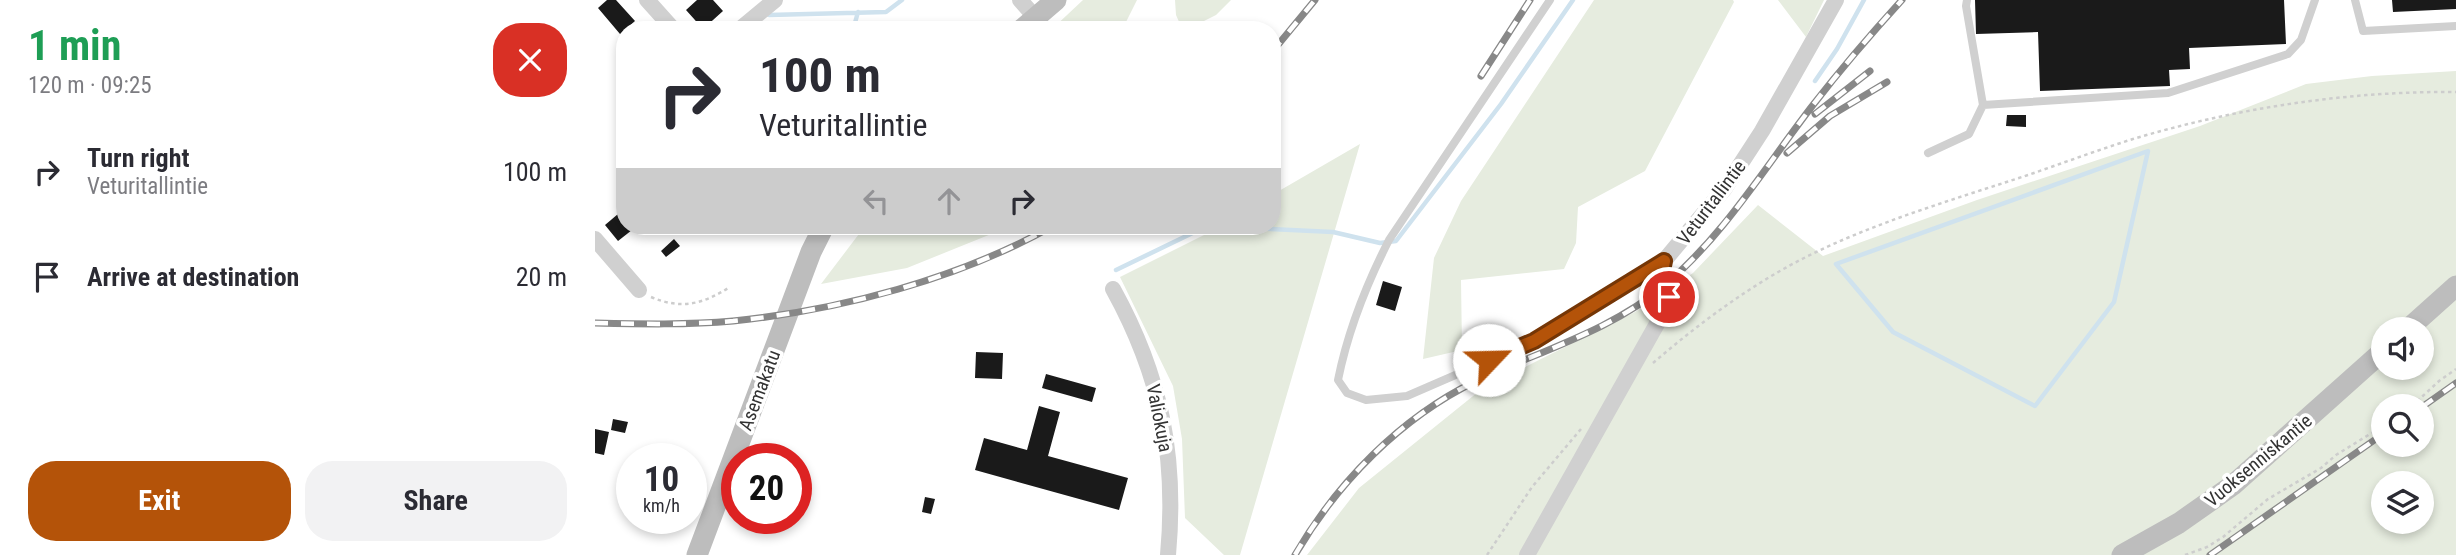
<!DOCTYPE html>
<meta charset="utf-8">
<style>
body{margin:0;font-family:"Roboto Condensed",sans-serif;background:#f2f2f3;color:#2b2b33;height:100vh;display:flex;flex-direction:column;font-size:26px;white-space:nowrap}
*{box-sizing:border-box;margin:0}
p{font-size:23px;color:#7c7c81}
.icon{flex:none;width:38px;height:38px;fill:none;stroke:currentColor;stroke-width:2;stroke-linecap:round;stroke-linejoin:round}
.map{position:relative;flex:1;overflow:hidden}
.details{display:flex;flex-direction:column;background:#fff;width:595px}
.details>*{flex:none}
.top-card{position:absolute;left:21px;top:21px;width:665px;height:214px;border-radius:28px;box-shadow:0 4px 10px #0003;background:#fff;color:#2b2b33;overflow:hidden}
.fabs{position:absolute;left:1776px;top:317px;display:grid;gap:14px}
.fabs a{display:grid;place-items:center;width:63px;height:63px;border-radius:50%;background:#fff;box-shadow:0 4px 10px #0003;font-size:35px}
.speed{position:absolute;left:21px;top:443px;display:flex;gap:14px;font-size:35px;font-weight:700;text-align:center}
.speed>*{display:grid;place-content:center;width:91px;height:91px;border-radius:50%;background:#fff;box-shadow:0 4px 10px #0003;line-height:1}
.speed small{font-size:18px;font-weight:400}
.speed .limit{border:10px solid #d22;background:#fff;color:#111}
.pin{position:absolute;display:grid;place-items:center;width:60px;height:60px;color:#fff;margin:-30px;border:4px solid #fff;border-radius:50%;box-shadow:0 2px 7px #0007}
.me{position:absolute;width:77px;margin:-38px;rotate:66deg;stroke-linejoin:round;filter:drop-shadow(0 0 5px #0008)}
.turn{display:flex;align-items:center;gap:24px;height:147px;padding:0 28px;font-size:32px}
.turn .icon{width:91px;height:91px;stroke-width:2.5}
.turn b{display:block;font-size:49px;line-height:60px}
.lanes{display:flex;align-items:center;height:66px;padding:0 28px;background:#0003;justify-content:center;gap:35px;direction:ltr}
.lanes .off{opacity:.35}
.round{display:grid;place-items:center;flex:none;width:74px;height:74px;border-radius:28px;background:#f2f2f3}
.overview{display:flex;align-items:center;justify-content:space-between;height:119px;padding:0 28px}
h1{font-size:42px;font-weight:700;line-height:52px;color:#1e9e55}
.button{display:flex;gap:14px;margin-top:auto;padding:14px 28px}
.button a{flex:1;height:80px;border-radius:28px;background:#b45309;color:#fff;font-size:28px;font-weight:700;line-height:80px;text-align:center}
.button a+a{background:#f2f2f3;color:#2b2b33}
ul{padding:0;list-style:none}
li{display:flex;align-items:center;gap:21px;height:105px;padding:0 28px}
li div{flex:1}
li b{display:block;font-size:26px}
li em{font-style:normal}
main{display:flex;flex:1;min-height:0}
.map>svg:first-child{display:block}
.green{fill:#e6ecdf;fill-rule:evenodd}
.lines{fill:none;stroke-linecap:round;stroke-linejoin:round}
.stream{stroke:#cfe2ee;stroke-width:4.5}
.building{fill:#1a1a1a}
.path{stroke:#cdcdcd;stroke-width:2.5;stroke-dasharray:3.5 3.5;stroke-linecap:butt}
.lane{stroke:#d0d0d0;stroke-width:8}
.street{stroke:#d0d0d0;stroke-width:16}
.secondary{stroke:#bdbdbd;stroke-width:21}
.rail-casing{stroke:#888;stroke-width:7}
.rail{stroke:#fff;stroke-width:4.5;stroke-dasharray:13;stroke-linecap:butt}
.route-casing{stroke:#753606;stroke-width:18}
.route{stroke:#b45309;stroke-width:12}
.labels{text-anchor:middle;stroke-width:7;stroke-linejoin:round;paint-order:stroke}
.street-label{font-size:19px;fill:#333;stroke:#fff}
</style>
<main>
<section class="details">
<div class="overview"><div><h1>1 min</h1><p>120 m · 09:25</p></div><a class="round" style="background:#d93025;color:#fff"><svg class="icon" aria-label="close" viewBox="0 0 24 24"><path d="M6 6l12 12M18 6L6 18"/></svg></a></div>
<ul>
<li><svg class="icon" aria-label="right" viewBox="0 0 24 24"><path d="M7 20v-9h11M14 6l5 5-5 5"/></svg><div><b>Turn right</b><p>Veturitallintie</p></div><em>100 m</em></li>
<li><svg class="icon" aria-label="arrive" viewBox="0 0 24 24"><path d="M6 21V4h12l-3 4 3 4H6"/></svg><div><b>Arrive at destination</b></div><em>20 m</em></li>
</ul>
<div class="button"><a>Exit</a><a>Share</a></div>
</section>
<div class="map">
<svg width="1861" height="555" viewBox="0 0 1861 555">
<rect width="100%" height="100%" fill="#fff"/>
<path class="green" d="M488,0H542L527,30H456Z
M580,0H636L621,15L597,27L585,24L581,15Z
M999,0H1138L1139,2L1050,171L983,207L981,243L969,269L866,280L867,350L828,359L839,258L866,201Z
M1183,0H1229L1211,37Z
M1861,71V555H712L764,488L888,388L1040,312L1098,273L1163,205L1228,256L1382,200L1605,126L1711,84L1777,76ZM1788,329H1827V368H1788ZM1788,406H1827V444H1788ZM1788,483H1827V522H1788Z
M765,144L645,555H629L590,518L587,439L578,386L525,277L627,226H677V195Z
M270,226H416L312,268L226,284Z"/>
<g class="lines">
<path class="stream" d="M174,15L291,12L307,0
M258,30L263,12
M1220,81L1242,49L1269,0
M1553,151L1519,302L1440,406L1298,332L1241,264Z
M521,270L612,226L738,232L785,243L801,241L906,104L978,0"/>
</g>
<path class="building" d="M12,0H21L40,21L25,34L3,8Z
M102,0H118L128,11L108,29L91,10Z
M1380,0H1689L1691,44L1594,48L1595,69L1574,70L1575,86L1445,91L1443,32L1381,34Z
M1797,0H1861V9L1798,12Z
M1412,115H1431V127L1411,126Z
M23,214L30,222V226L37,230L23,241L10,225Z
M79,239L85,246L71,257L66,251Z
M788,281L807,287L800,311L781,305Z
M381,352L408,353L407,379L380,378Z
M451,374L501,388L497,402L447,388Z
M444,406L465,412L453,456L533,478L524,510L380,470L389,438L432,450Z
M18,419L33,422L30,433L16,430Z
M0,429L14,432L9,455L0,453Z
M330,497L340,499L336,514L327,512Z"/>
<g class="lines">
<path class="path" d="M56,297C87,310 108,304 135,287
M1058,363C1094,332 1132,303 1173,278C1252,230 1345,204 1433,175C1468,163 1503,150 1538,139C1642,108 1752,91 1861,92
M1817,406L1844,381L1861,369
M892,555L937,487L986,429
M1590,555L1612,547L1628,537L1673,499L1726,468L1741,455L1788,426"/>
<path class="lane" d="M955,0L794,240C771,285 753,330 743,380L752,393L771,400L812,396L939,341L1067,262
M1372,0L1371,6L1388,105L1573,93L1693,54L1706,40L1720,0
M1760,0L1768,31L1861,26
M1333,153L1374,134L1388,105"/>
<path class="street" d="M52,0L79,30
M425,0L440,17
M144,30L180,0
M0,239L44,290
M518,289C566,376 582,456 573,555
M932,555L1072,306C1075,290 1066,277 1069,261L1130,188L1167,131L1241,0"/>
<path class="secondary" d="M426,30L461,0
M1813,329L1861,286
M102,555L216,252L229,226
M1527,555L1584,523L1638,485L1788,351"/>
<defs>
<path id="rail" d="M677,52L720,0
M886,76L935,0
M1220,114L1275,71
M1192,153L1235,116L1292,82
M0,323C46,324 92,325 138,321C246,310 363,279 458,226
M1827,407L1861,383
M700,555C742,483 805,418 881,381C942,352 1018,330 1070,285C1130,234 1170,167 1218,105C1246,69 1276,34 1307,0
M1615,555L1788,434"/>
</defs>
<use href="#rail" class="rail-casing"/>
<use href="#rail" class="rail"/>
</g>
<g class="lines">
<defs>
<path id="route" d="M894,360L939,341L1069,261L1067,271L1074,297"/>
</defs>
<use href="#route" class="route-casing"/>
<use href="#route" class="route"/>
</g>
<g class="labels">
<g class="street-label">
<text transform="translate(1116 202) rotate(-53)" y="7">Veturitallintie</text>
<text transform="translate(164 390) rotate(-69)" y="7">Asemakatu</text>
<text transform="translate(565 418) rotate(79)" y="7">Valiokuja</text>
<text transform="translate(1663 460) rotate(-40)" y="7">Vuoksenniskantie</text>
</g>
</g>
</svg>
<div class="fabs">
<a><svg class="icon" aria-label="sound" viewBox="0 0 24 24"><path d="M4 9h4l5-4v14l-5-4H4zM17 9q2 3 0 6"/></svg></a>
<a><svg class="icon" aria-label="search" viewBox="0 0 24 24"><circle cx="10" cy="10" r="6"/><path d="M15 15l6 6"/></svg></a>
<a><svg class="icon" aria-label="layers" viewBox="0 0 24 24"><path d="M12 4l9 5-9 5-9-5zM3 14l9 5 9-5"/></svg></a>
</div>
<div class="speed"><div>10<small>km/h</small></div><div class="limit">20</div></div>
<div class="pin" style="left:1074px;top:297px;background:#d93025"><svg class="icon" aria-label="arrive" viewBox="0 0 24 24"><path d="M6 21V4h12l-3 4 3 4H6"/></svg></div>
<svg class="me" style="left:894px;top:360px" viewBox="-20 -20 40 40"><circle r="19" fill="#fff"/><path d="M0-13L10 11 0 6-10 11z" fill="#b45309"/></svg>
<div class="top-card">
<div class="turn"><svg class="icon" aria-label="right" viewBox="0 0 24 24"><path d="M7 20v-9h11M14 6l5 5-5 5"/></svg><div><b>100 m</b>Veturitallintie</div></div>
<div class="lanes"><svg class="icon off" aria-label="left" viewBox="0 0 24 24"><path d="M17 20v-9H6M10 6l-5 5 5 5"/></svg><svg class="icon off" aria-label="ahead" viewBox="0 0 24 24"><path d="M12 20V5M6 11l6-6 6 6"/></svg><svg class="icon" aria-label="right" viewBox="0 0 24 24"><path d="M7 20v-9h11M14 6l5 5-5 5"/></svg></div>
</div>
</div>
</main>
